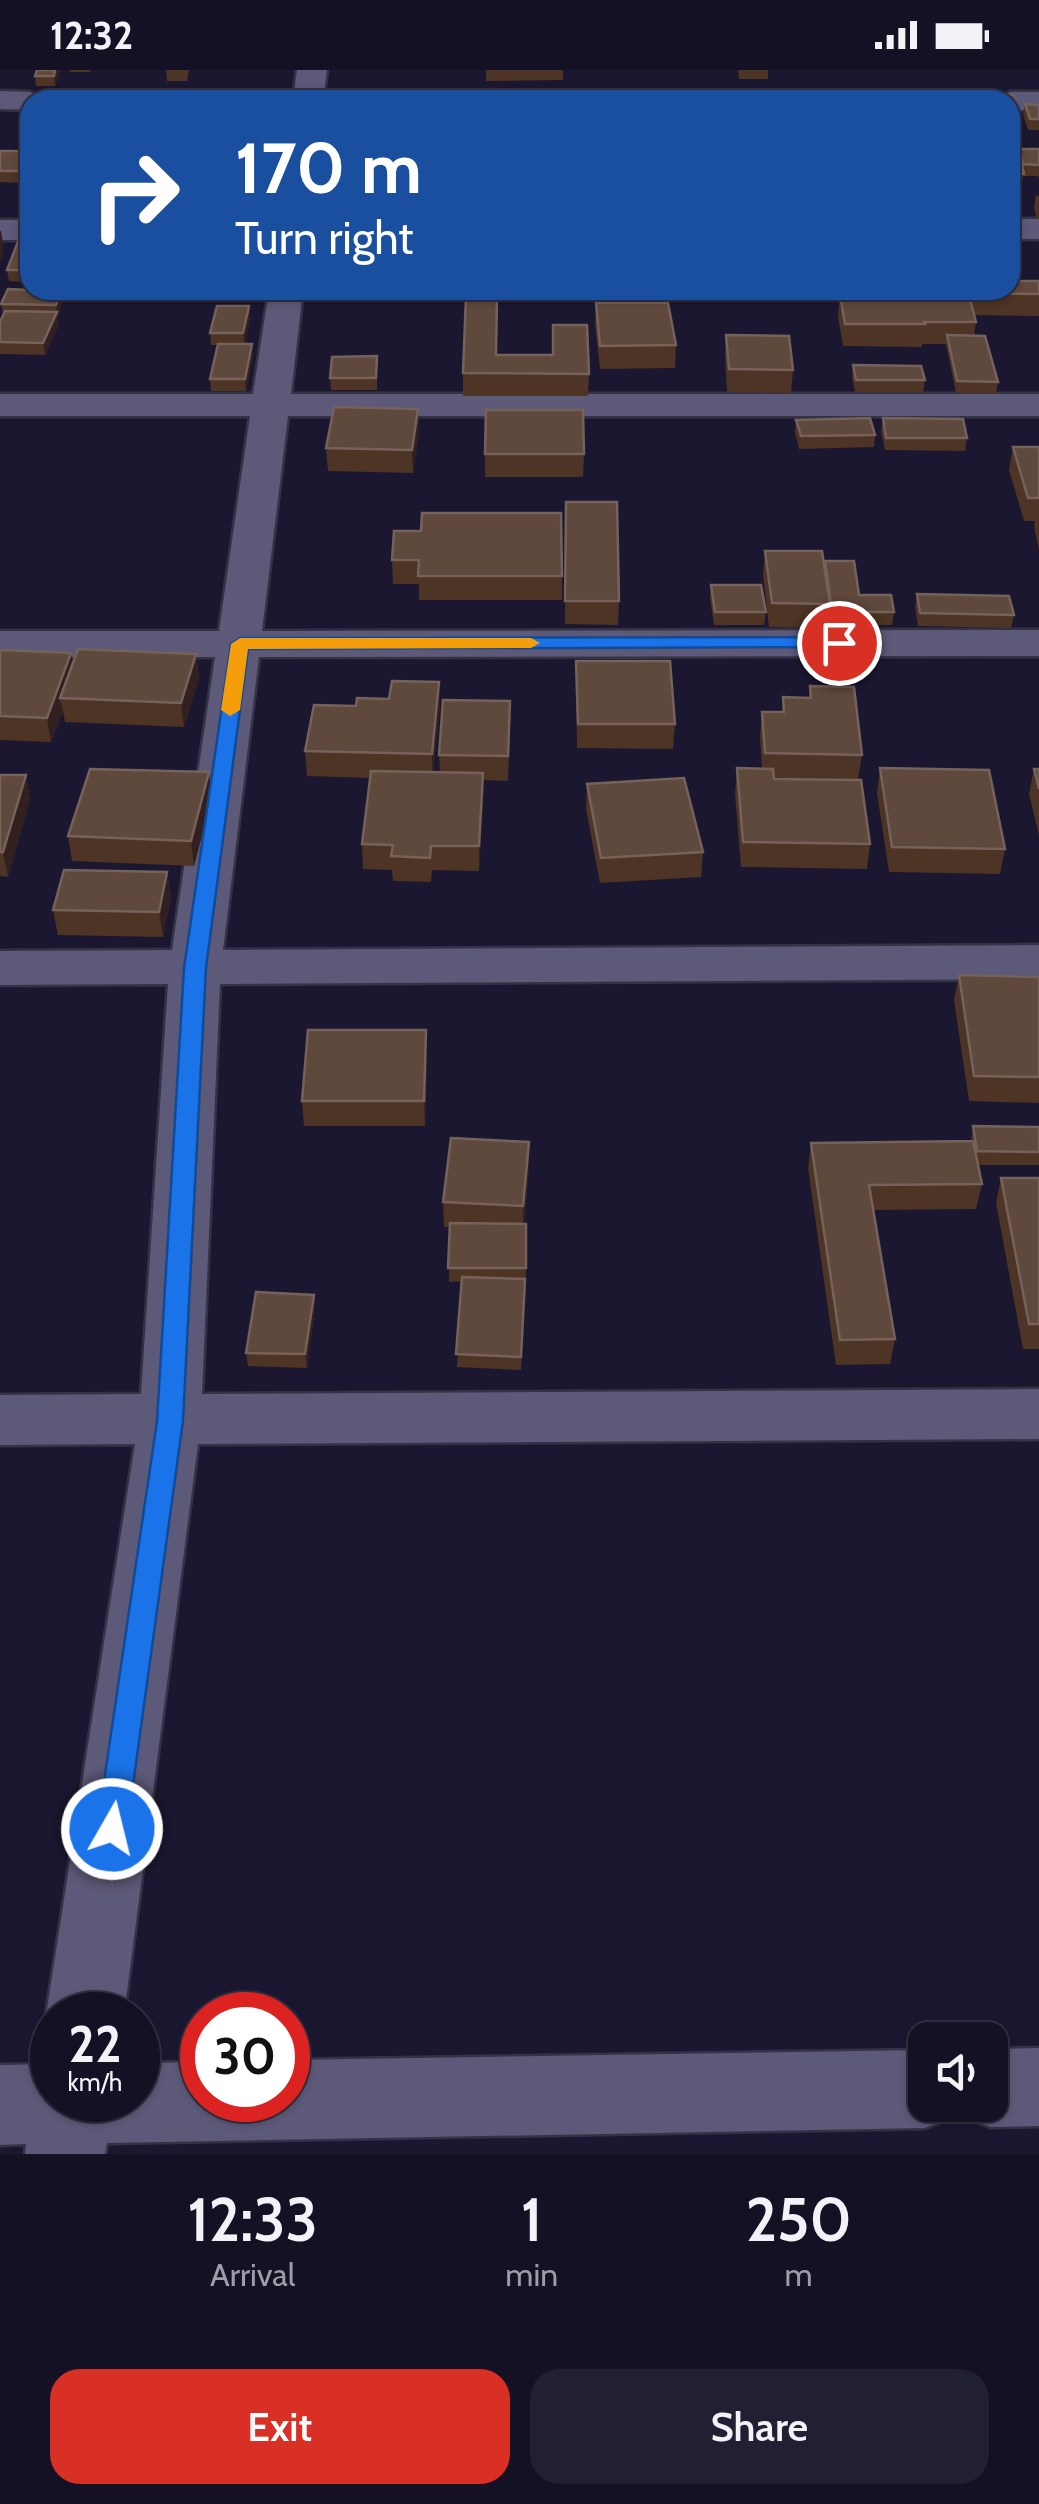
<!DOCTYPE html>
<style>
body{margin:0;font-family:Cabin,sans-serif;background:#211f32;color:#f1f3f6;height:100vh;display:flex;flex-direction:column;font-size:38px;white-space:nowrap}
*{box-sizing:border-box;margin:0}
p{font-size:32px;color:#9d9da7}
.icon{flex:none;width:55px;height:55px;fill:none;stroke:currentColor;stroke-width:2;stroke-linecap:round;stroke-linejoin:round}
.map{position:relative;height:2084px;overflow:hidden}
.details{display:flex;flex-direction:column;background:#141125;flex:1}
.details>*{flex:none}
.hud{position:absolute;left:20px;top:20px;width:1000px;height:210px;border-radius:30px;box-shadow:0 2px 8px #0004,0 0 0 2px #333142;background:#1a4fa0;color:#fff;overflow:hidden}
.tools{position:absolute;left:908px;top:1952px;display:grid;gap:20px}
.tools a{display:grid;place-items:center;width:100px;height:100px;border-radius:20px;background:#141125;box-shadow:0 2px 8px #0004,0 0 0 2px #333142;font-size:50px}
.speed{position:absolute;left:30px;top:1922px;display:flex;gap:20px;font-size:50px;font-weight:700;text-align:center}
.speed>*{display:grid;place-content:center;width:130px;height:130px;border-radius:50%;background:#141125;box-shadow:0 2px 8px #0004,0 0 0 2px #333142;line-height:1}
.speed small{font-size:25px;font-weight:400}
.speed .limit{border:15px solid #d22;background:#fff;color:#111}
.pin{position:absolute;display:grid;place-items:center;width:85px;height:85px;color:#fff;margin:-42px;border:5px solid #fff;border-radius:50%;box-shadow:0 2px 10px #0007}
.me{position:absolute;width:110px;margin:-55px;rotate:8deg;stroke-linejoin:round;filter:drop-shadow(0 0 8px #0008)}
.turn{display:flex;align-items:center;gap:35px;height:210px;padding:0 50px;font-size:45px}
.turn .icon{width:130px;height:130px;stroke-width:2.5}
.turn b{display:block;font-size:70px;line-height:85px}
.eta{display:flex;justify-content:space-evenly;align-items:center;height:170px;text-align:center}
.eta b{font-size:60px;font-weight:600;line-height:70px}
.cta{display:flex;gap:20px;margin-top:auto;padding:20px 50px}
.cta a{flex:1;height:115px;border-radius:30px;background:#d93025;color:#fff;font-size:40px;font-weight:600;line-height:115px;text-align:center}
.cta a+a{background:#211f32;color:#f1f3f6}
.status{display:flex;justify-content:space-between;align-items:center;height:70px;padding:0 50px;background:#141125;direction:ltr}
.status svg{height:28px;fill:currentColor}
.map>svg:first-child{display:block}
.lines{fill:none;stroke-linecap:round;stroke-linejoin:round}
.minor-casing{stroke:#353246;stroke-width:5}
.minor{fill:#5d5978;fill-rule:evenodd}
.wall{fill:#4d3424}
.shaded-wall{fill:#322020}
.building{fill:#5f483c;stroke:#75625a;stroke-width:2.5}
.route{fill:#1a73e8;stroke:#114b97;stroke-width:2.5}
.slow{fill:#f59e0b}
</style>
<div class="status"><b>12:32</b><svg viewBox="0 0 49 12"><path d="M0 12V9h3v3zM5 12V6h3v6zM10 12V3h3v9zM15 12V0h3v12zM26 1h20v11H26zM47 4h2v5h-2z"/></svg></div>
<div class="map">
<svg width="1039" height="2084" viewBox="0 0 1039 2084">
<rect width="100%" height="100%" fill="#1b1731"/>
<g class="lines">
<defs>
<path id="minor" d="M297,0H327L323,30H293Z
M0,21L30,22L44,30H30V40L0,39Z
M1010,22H1039V40H1010V30H996Z
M1010,149H1039V169H1010Z
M0,150H30V170H0Z
M269,220H303L291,324H1039V346H288L262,561L1039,560V586L259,587L223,880L1039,875V909L220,914L202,1324L1039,1319V1369L198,1374L124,1945H52V1959L46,1945L135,1374L0,1375V1325L141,1324L168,914L0,915V881L172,880L215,587H0V561H219L250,346H0V324H253Z
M1039,1978V2056L990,2057L962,2046L958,2035L953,2047L925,2058L107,2073L105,2084H25L26,2074L0,2075V1995L52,1994V2030H138V1993L202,1992V2030H288V1990L925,1980V2035H990V1979Z"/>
</defs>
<use href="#minor" class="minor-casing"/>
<use href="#minor" class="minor"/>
</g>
<path class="wall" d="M37,0H60L55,16H36L35,6Z
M70,0H91L90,2H70Z
M166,0H189L187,11H167Z
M486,0H563V10L486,11Z
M738,0H768V9H739Z
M994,25H1014L1018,42L1017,53H1010V30H993Z
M1025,34L1039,35V60H1028L1023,45Z
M1010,71L1018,79H1039V108L1038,106H1023L1020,124H1010Z
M0,81H30V113L0,112Z
M1036,125L1039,126V149H1037L1034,137Z
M30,169V212L9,211L7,200Z
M1039,211V246L974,245L976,252L974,266L998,312L996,324L956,323L946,274H922V277L843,276L838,246L840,224L954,225V220H1010Z
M62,220L63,231L57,246L59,254L45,285L0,284V252L3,245L1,234Z
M596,233L676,275L675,298L600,299L595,255Z
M249,236L250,248L245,274L253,286L246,321H211L210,309L217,275H211L210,263Z
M726,265L793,300L791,323L727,322L725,287Z
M497,285H553L589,304L588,326H463V303Z
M377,286V320H331L330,308Z
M853,295L925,310L923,322H855L852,307Z
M418,339L419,362L413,403L328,401L326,378Z
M883,348L967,368L965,381L885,380L881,361Z
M796,350L875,365L874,377L799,379L795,362Z
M1013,377H1039V480L1034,457L1035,451H1024L1009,400Z
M485,384H584L583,407H485Z
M566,432L619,531L618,555L565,554Z
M394,461L562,506V530H419V514H393L392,490Z
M765,481L824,499L825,491L859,525L894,542L892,555H830L829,543L827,558L769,557L763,505Z
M711,515L766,542L764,555H714L710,528Z
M917,524L1014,545L1011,558L918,556L915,537Z
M0,580L73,594L196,584L199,608L184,657L65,652L63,641L51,672L0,670Z
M576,591L675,654L673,679L577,678Z
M810,616L862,685L858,709L774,708V709L870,774L867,799L741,797L735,723L737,698L762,699L760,666L762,642H782L783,627L809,628Z
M440,636L433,702H440L439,685L510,656L508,711L483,710L479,801L432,800L431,812L393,811L392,800L363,799L362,774L370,708L307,706L305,681Z
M880,698L1005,779L1000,804L889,802L877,723Z
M1034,699H1039V765L1029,724Z
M0,705H26L30,730L8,807L0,806Z
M587,714L703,782L701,807L600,813L586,739Z
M212,727L194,796L72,791L68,766Z
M167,802L171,827L163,867L58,865L53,840Z
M959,905L1039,907V1033L969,1031L954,930Z
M426,960L427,985L425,1056H304L302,1031Z
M973,1056L1039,1057V1095H978L982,1114L976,1139L873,1140L895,1269L890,1294L836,1295L808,1098L811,1073L971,1071Z
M529,1072V1097L524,1154H526V1211L521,1300L457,1297L462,1211L449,1212L450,1157H444L443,1132Z
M1001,1108H1039V1279H1023L996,1133Z
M314,1225L315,1238L307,1298L248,1296L246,1283Z"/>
<path class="shaded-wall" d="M55,0H60L55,16L54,6Z
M1,160L4,181L0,194V162Z
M61,220L63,231L58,246L56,235Z
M249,236L250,248L245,275L243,263Z
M57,242L59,254L45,285L43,273Z
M252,274L253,286L246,321L245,309Z
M418,339L419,362L413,403L412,380Z
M71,583L75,607L60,628L63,641L51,672L47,648Z
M196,584L199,608L184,657L181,633Z
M439,612L440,636L432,709V684Z
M209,702L212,727L194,796L191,771Z
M483,703L484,727L479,801V776Z
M26,705L30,730L8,807L3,782Z
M167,802L171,827L163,867L159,842Z
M426,960L427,985L425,1056L424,1031Z
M529,1072V1097L523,1161V1136Z
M314,1225L315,1238L307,1298L305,1284Z"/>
<path class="building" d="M37,0H55L54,6H35Z
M966,23L969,30H906L904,25Z
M676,25H733L734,30H676Z
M994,25H1014L1018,42H1010V30H995Z
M103,26L160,27L159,30H101Z
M454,26H483V30H453Z
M182,27H216L215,30H181Z
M226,27L283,28V30H226Z
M1025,34L1039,35V49H1030Z
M1010,71H1016L1024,104L1010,103Z
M1018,79H1039V95L1023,94Z
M0,81H30V101H0Z
M19,169H30V200H7Z
M1010,211H1039V224L961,223V220H1010Z
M8,219L30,220H61L56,235L1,234Z
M840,224L969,225L976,252H924L925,254H845Z
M466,226H497L496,285H553V255H587L589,304L463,303Z
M596,233H668L676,275L600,276Z
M217,236H249L243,263H210Z
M5,241L57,242L43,273L0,272V252Z
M726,265L789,266L793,300L729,299Z
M947,265L985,266L998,312L957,311Z
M218,274H252L245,309H210Z
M377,286L376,308H330L332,287Z
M853,295L921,296L925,310H856Z
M334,337L418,339L412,380L326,378Z
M486,340H583L584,384H485Z
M870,348L875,365L801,366L796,350Z
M883,348L963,349L967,368H886Z
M1013,377H1039V428H1028Z
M566,432H617L619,531H565Z
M422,443H561L562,506H418L419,490H392L394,461H421Z
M765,481H822L830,534L772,533Z
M825,491H854L859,525H891L894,542H832Z
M711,515H761L766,542H715Z
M917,524L1009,526L1014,545L920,543Z
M78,579L196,584L181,633L60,628Z
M0,580L71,583L47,648L0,646Z
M576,591H670L675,654H578Z
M392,611L439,612L432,684L305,681L314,635L356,636L357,628L389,629Z
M810,616L854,617L862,685L765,683L762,642H784L783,627L811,628Z
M443,630L510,631L508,686L439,685Z
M737,698L773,699L774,709L861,710L870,774L743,772Z
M880,698L989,700L1005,779L892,777Z
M90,699L209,702L191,771L68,766Z
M1034,699H1039V719Z
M371,701L483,703L479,776H431L430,788L391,786L393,775L362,774Z
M0,705H26L3,782H0Z
M684,708L703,782L601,788L587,714Z
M64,800L167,802L159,842L53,840Z
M959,905L1039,907V1007L974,1006Z
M308,960H426L424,1031H302Z
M973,1056L1039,1057V1082L977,1081Z
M451,1068L529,1072L523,1136L443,1132Z
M973,1071L982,1114L869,1115L895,1269L840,1270L811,1073Z
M1001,1108H1039V1254H1029Z
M450,1153L526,1154V1198H448Z
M462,1207L525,1209L521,1287L456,1284Z
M256,1222L314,1225L305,1284L246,1283Z"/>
<path class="route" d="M839,567L846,569V577L248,579L206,898L183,1351L127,1759L122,1769L112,1773L101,1769L97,1759L157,1351L184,898L231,574L240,568Z"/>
<path class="slow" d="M240,568H531L540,573L531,578L248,579L240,640L230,646L221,640L231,574Z"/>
</svg>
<div class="tools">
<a><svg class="icon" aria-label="sound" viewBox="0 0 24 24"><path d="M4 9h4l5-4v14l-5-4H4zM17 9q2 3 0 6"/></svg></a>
</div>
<div class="speed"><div>22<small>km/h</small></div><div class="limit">30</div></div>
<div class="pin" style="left:839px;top:573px;background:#d93025"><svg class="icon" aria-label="arrive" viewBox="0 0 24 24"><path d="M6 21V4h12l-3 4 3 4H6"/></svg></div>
<svg class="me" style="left:112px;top:1759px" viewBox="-20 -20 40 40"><circle r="17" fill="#1a73e8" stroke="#fff" stroke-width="3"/><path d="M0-11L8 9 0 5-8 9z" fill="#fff"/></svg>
<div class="hud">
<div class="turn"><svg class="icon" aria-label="right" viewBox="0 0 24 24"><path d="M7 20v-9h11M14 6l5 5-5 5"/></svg><div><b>170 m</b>Turn right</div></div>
</div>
</div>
<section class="details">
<div class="eta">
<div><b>12:33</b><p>Arrival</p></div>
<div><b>1</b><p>min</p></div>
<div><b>250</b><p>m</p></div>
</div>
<div class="cta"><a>Exit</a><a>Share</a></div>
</section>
